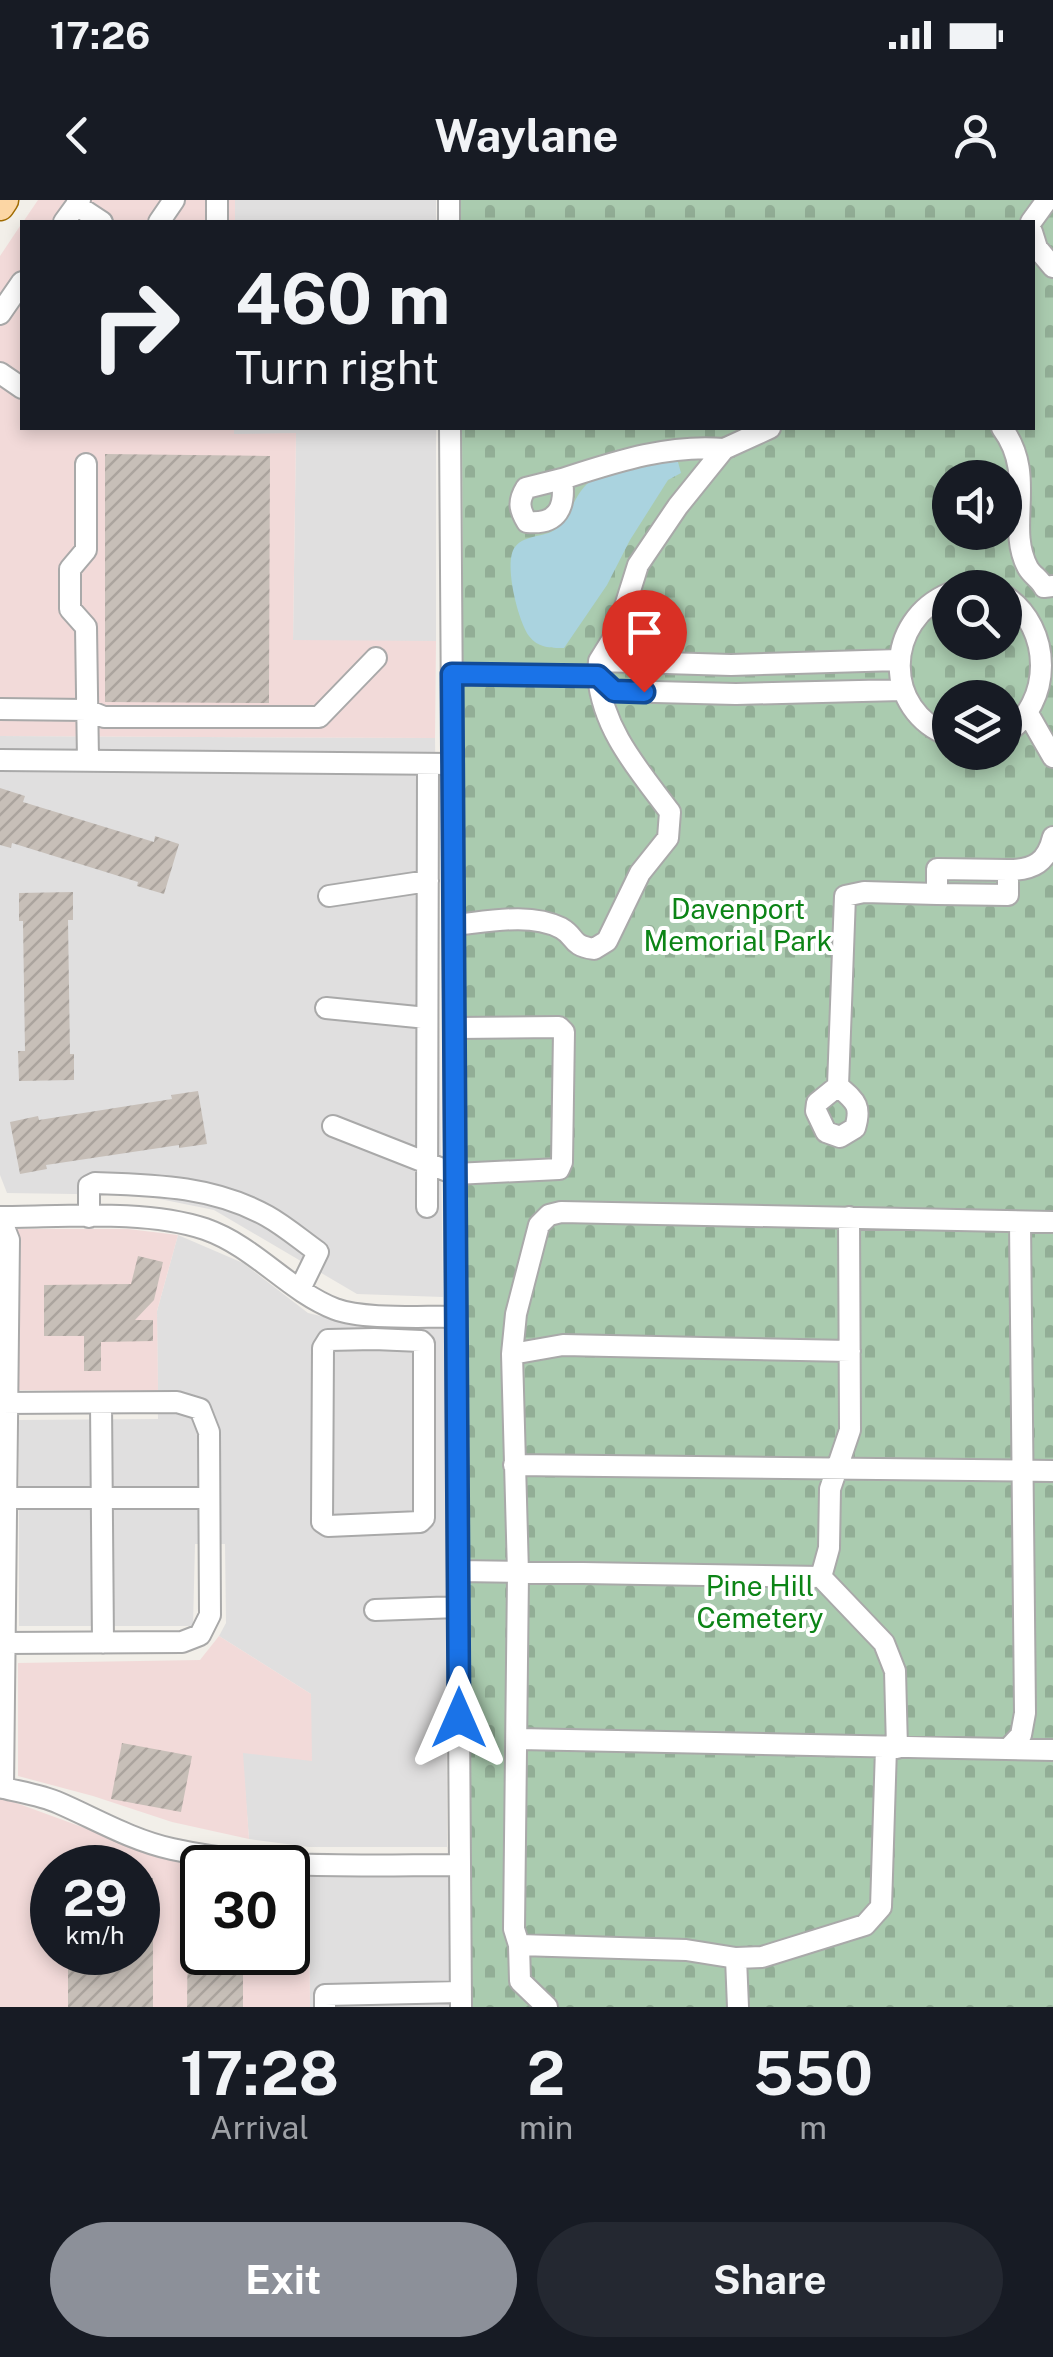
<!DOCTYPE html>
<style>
body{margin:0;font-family:"Public Sans",sans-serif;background:#242831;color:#f1f3f6;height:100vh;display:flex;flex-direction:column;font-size:38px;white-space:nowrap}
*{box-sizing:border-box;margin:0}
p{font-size:32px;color:#9ea1a6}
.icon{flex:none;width:55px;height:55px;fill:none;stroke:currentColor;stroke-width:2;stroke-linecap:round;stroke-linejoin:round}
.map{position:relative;height:1807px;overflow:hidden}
.panel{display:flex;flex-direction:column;background:#171b24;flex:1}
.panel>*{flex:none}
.hud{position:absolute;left:20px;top:20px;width:1015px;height:210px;border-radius:0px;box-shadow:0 5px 15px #0003;background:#171b24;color:#f1f3f6;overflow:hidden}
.tools{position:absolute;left:932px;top:260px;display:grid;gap:20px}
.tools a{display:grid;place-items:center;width:90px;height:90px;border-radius:50%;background:#171b24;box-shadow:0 5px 15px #0003;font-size:50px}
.speed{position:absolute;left:30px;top:1645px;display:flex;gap:20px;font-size:50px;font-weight:700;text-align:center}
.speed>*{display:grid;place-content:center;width:130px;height:130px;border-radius:50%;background:#171b24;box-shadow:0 5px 15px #0003;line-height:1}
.speed small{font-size:25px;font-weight:400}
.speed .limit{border:5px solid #111;border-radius:15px;background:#fff;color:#111}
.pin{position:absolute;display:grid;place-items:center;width:85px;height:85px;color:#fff;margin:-102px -42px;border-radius:50% 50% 50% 0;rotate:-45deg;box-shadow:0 0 10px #0007}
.pin .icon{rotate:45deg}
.me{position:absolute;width:110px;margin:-55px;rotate:0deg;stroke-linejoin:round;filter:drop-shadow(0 0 8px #0008)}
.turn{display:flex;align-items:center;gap:35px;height:210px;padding:0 50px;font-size:45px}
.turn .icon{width:130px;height:130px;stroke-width:2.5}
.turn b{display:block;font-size:70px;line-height:85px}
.eta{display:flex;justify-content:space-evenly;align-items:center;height:170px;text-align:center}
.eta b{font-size:60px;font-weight:700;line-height:70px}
.cta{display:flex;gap:20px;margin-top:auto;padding:20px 50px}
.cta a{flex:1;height:115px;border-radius:60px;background:#8c9099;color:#fff;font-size:40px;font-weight:700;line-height:115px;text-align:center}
.cta a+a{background:#242831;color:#f1f3f6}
.status{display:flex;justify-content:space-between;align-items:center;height:70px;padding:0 50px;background:#171b24;direction:ltr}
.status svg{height:28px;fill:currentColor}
header{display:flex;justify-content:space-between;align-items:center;height:130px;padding:0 50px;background:#171b24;font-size:45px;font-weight:700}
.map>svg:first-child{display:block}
.residential{fill:#e0dfdf}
.commercial{fill:#f2dad9;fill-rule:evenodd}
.cemetery{fill:url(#cemetery-stones);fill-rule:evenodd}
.water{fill:#aad3df}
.building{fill:url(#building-hatch)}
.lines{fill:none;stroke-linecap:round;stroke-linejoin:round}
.minor-casing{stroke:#a9a9a9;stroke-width:24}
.major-casing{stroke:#a06b00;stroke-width:31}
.minor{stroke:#fff;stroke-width:20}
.major{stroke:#fcd6a4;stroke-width:28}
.route-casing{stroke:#114b97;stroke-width:25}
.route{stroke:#1a73e8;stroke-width:18}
.labels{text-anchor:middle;stroke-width:8;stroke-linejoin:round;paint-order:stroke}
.park-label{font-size:28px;fill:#0c8416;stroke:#fff}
</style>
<div class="status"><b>17:26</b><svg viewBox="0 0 49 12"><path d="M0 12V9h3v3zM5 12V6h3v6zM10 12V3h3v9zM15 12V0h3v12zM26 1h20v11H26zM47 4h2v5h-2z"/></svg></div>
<header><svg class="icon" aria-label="back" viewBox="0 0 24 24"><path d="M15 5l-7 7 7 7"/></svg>Waylane<svg class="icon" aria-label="person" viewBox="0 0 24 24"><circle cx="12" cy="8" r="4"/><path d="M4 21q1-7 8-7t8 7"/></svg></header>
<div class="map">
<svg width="1053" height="1807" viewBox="0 0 1053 1807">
<defs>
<pattern id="cemetery-stones" width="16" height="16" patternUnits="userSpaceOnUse" patternTransform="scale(2.5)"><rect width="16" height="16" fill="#aacbaf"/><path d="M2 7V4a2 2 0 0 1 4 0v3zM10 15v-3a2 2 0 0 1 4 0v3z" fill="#92ae96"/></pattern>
<pattern id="building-hatch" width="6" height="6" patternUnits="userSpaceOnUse" patternTransform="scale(2.5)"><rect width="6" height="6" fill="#c7bfb8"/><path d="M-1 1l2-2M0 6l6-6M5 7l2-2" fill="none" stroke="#aba49e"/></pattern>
</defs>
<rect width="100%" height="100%" fill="#f2efe9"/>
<path class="residential" d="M235,0H436V22H235Z
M234,228H436V441H293L296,234H234Z
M0,536L435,538L443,1097L357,1094L214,1010L140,995L7,993L0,975Z
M178,1035L243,1063L308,1113L361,1126L446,1125L447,1647H309L249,1639L242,1552L311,1494L219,1436L226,1423L225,1344H195L193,1426H19V1220L158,1219L157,1111Z
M451,1673V1807H310L309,1675Z"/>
<path class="commercial" d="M38,0H235V22H23Z
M22,23V228H234V234L296,233L293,440L436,441L435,538L0,536V56Z
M17,1029H128L178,1035L157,1111L158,1192L18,1190Z
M219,1436L311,1494L312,1561L243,1553L249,1639L172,1622L93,1596L18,1576V1463L200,1460Z
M0,1597L175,1661L208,1667L202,1668V1752H288V1675H309L310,1807H0ZM52,1668H138V1752H52Z"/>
<path class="cemetery" d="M461,0H1053V1807H469L462,228H1032V22H461ZM950,278H1005V332H950ZM950,388H1005V442H950ZM950,498H1005V552H950Z"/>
<path class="water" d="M669,261L678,262L681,273L668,280L630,340L607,385L564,448C550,448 538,448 529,436C518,421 503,362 515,347C525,334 544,338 556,329C570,317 574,296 587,284C602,271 649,266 669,261Z"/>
<path class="building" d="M105,254L270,256L269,503L105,502Z
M0,588L25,596L23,602L154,642L155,636L179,644L164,694L137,686L138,682L12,643L11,648L0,645Z
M73,692V720H68L70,854H74V880L19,881L18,851H25L23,721H19V693Z
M198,891L207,944L179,948V945L46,965L47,969L20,974L10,922L38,916L39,920L172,899L171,895Z
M138,1056L163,1062L154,1100L135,1120H153V1141L101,1142V1171H84V1136H44V1085L131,1084Z
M122,1543L192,1556L181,1612L111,1599Z
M68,1651H123V1668H68Z
M138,1678H153V1807H68V1752H138Z
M188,1721H202V1752H243V1807H187Z"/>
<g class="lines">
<defs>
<path id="minor" d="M217,0V22
M449,0V22
M76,5L102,22
M64,22L80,0
M159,22L174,0
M1031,22L1047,0
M1032,32L1037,48L1053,67
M0,114L22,82
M0,173L22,188
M450,228L461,1807
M770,228L724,249L678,306L638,365L617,432L599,461L598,476L614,491L736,494L902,490
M1002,228C1038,276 1005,326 1028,368C1032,375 1040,379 1044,387L1053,386
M86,264V350L70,369V409L86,427L88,560
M562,279C615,262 668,244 724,249
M562,279C566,307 558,325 527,322C519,309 518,301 526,288Z
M950,393C884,420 882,511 950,536
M1005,396C1053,428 1053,503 1005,534
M599,461L731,465L899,460
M452,474L598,476C603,530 638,569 670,612L668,638L640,673L607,741L594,749C569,745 577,737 561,728C530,712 486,722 454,725
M0,509L87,510L104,517H319L376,458
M1030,517L1053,557
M0,560L453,564
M937,669L1008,670V695L937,694Z
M1008,670C1034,670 1047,662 1053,637
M329,696L428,681
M326,808L427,818
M838,886L817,903L816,911L826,932L840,937L855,928C862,905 855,901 838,886L845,696L864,692L937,694
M333,926L455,974L559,969L562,962L564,832L559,827L454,828
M427,1007L428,564
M0,1017L9,1040L3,1588
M0,1017C63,1017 145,1009 205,1029C256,1047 287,1090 335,1109C364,1120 424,1116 456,1117
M89,1017V986L95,983C155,985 213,986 267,1016C285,1026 301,1040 318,1052L300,1089
M849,1017L850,1230L830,1289L829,1348L821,1377L884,1443L895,1471L897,1548
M374,1139L421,1141L424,1144V1318L420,1322L328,1326L322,1322L323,1148L328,1140Z
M512,1154L563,1145L850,1151
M0,1203L177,1202L200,1209L209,1232L210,1415L200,1435L182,1442L4,1443
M101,1203L103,1443
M514,1265L1053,1271
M0,1298H209
M458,1371L821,1377
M375,1410L458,1407
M519,1539L1053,1550
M886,1548L881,1707L865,1725L762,1757L736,1758L686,1750L519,1745L514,1729L518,1373L512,1154L516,1114L539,1025L549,1015L561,1012L1053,1022
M1008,1549L1021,1535L1025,1513L1020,1022
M0,1587C19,1592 41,1595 59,1603C96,1619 131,1640 172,1649C267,1670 363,1665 460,1665
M519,1745L520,1781L547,1807
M736,1758L738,1807
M325,1807V1795L461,1792"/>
<path id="major" d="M0,6L4,0"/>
</defs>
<use href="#minor" class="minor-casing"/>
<use href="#major" class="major-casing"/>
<use href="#minor" class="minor"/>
<use href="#major" class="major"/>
</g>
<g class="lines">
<defs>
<path id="route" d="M459,1518L452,474L598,476L614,491L644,492"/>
</defs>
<use href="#route" class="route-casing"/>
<use href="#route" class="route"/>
</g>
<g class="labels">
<g class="park-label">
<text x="738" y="719">Davenport<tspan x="738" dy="32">Memorial Park</tspan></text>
<text x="760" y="1396">Pine Hill<tspan x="760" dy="32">Cemetery</tspan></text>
</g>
</g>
</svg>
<div class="tools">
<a><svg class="icon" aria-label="sound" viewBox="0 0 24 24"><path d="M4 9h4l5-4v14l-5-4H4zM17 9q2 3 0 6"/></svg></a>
<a><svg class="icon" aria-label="search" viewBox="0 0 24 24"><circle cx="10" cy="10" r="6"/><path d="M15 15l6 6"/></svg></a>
<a><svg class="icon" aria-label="layers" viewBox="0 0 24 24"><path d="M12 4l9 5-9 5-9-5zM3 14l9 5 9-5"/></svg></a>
</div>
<div class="speed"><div>29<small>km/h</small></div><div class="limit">30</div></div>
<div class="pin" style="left:644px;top:492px;background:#d93025"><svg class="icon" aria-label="arrive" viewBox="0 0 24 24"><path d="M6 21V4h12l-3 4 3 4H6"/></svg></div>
<svg class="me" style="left:459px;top:1518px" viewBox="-20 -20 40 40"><path d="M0-17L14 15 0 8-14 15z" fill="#1a73e8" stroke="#fff" stroke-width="4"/></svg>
<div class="hud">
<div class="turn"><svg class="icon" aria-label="right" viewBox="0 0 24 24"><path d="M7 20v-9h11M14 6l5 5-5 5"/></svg><div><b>460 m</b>Turn right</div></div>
</div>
</div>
<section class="panel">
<div class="eta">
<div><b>17:28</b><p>Arrival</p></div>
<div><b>2</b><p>min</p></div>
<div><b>550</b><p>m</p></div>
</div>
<div class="cta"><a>Exit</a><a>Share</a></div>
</section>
